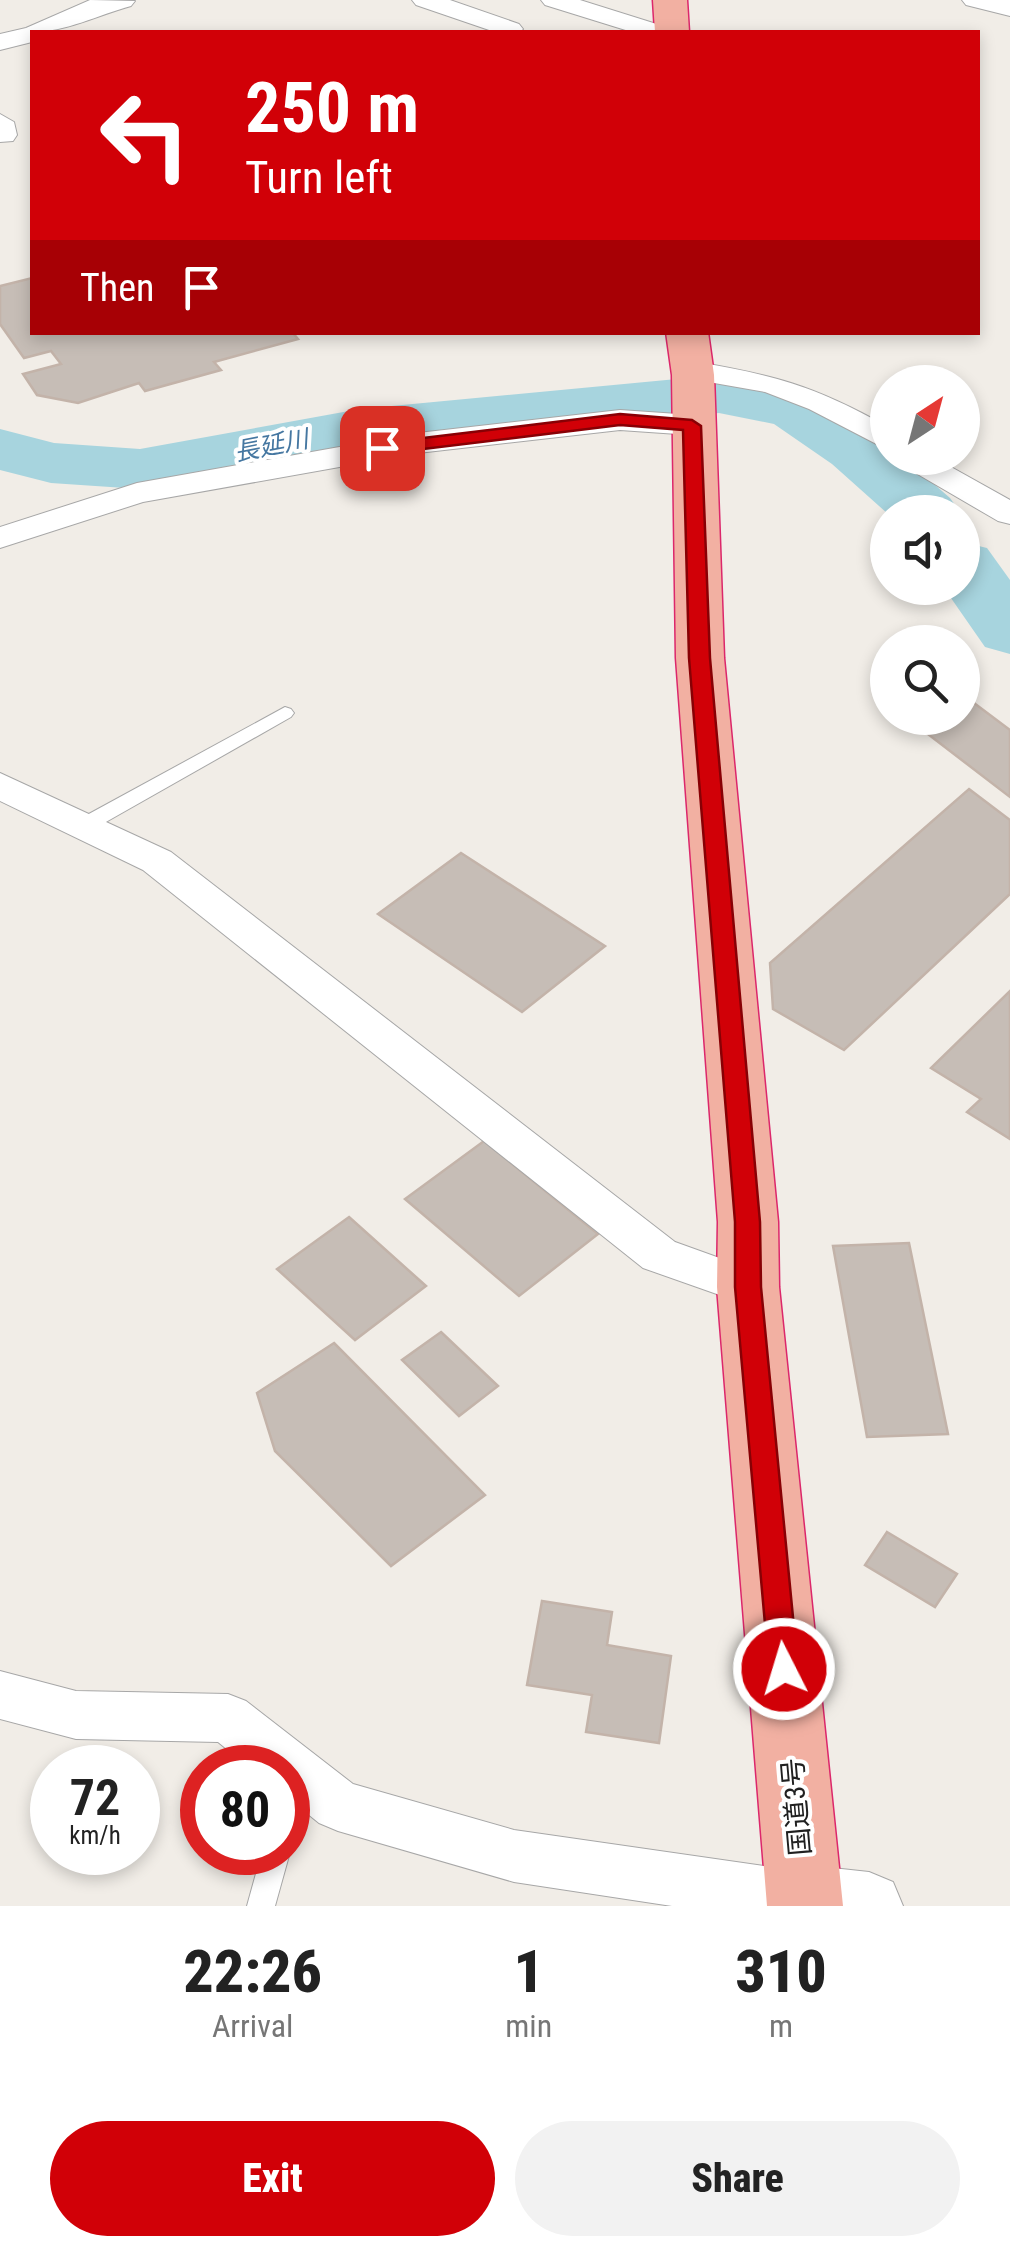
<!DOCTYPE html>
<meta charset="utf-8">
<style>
body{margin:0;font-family:"Roboto Condensed","Noto Sans JP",sans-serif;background:#f2f2f2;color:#222;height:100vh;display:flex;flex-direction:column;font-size:38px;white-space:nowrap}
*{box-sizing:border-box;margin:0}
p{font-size:32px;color:#767676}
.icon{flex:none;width:55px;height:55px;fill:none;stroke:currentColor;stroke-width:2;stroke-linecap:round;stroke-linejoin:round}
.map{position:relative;height:1906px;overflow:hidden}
.sheet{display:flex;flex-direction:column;background:#fff;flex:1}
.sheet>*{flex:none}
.hud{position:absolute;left:30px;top:30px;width:950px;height:305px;border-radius:0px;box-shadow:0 5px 15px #0003;background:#d10007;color:#fff;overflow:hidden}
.needle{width:65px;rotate:36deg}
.tools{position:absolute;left:870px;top:365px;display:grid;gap:20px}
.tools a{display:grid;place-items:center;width:110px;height:110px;border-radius:50%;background:#fff;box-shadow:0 5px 15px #0003;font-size:50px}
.speed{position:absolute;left:30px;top:1745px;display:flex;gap:20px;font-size:50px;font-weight:700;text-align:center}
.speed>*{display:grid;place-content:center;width:130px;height:130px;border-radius:50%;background:#fff;box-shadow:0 5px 15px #0003;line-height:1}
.speed small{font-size:25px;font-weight:400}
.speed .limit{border:15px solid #d22;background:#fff;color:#111}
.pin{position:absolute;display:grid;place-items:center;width:85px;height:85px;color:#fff;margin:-42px;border-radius:20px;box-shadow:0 5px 15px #0006}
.me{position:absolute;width:110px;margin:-55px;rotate:355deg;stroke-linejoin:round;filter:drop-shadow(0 0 8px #0008)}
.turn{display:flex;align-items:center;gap:35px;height:210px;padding:0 50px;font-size:45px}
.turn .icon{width:130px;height:130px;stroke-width:2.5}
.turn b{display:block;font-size:70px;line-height:85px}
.then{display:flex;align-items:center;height:95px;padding:0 50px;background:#0003;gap:20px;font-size:38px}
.eta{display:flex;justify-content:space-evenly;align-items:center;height:170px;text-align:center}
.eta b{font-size:60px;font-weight:800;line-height:70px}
.cta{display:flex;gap:20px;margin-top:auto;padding:20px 50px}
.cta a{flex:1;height:115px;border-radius:60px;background:#d10007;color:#fff;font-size:40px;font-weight:800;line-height:115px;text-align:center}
.cta a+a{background:#f2f2f2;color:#222}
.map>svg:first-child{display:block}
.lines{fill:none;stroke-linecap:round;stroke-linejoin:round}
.river{fill:#a7d4de;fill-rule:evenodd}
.building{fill:#c6bdb6;stroke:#c3b3a9;stroke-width:2.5}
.service-casing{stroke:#a7a7a7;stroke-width:2}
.minor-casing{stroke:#a7a7a7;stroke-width:2}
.tertiary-casing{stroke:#a7a7a7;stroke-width:2}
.trunk-casing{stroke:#dc276b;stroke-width:3}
.service{fill:#fff;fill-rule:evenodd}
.minor{fill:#fff;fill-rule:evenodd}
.tertiary{fill:#fff;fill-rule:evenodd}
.trunk{fill:#f2b0a2;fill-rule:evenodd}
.route{fill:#d10007;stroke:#880005;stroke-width:2.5}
.labels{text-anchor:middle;stroke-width:8;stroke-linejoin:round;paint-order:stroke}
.far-water-label{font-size:25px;font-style:italic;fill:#4577a1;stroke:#fff}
.street-label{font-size:28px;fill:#202020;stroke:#fff}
</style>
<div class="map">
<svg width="1010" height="1906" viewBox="0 0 1010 1906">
<rect width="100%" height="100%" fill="#f1ede7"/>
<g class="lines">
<path class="river" d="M719,375L818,395L878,436L888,444V458H904L950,498L960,512L888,514L832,464L774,424L719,413L360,449L140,489L51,483L0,470V429L54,443L140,449L360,409Z
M962,542L987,548L1010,580V654L985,647L944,588H962Z"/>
</g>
<path class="building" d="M32,278V332H292L298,339L214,362L221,370L145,391L139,383L78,403L37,395L23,374L61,364L51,351L24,358L0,324V286Z
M962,694L1010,730V797L907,718H962Z
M969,789L1010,820V894L844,1050L773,1009L770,963Z
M461,853L605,946L522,1012L378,914Z
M1010,991V1139L967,1112L981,1099L931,1068Z
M484,1141L598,1234L519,1296L405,1199Z
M349,1217L426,1286L355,1340L277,1269Z
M909,1243L948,1434L867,1437L833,1246Z
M441,1332L498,1386L459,1416L402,1360Z
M334,1343L485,1495L391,1566L275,1451L257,1393Z
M887,1532L957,1574L935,1607L865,1565Z
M542,1601L612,1612L607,1645L671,1656L659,1743L586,1732L592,1695L527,1685Z"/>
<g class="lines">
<defs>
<path id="service" d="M285,707L291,709L294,713L291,717L90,831L83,832L73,826L76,821Z
M298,1763L307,1767L311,1776L297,1822L288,1826V1770Z
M288,1847L290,1852L275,1906H247L262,1852H288Z"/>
<path id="minor" d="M90,0L135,1L131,6C98,15 66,32 32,32V42L0,50V34L26,28Z
M412,0H450L519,24L523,29L520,32H495L416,5Z
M541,0H580L666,27L670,32H632L545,5Z
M962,0H1010V16L966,5Z
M0,114L14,122L17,135L13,141L0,142Z
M691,361C774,375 813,385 888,427V450L809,409L765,392L680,377L676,370L680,363Z
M620,410L692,415L703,418L708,425L703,432L692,435L620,430L418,453L143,502L0,548V527L137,483L418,433Z
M897,458H935L1010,500V524L998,521L902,465Z
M0,773L171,852L675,1242L764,1274L771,1287L764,1300L748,1305L643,1268L143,870L0,801Z
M0,1671L76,1691L228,1694L246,1701L353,1784L514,1830L805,1872L824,1880L832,1899L829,1906H672L514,1882L338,1831L319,1823L288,1798V1768H250L218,1742L76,1739L0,1719Z"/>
<path id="tertiary" d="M805,1865L869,1872L893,1882L903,1906H774L771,1899L781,1875Z"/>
<path id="trunk" d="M653,0H687L689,32H655Z
M666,332H708L714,375L724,658L778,1222L779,1287L843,1906H767L717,1287L718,1222L676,658L672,375Z"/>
</defs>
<use href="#service" class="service-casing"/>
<use href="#minor" class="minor-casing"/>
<use href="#tertiary" class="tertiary-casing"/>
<use href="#trunk" class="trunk-casing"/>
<use href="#service" class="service"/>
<use href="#minor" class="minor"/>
<use href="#tertiary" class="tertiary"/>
<use href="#trunk" class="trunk"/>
</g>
<path class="route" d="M620,414L692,420L701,426L710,658L760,1222L761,1287L798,1669L794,1679L784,1683L773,1679L769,1669L735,1287V1222L689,658L683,430L620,425L382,454L373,448L382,443Z"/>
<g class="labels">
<g class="far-water-label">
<text transform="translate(271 445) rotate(-11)" y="9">長延川</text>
</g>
<g class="street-label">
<text transform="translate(796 1807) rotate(-95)" y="10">国道3号</text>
</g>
</g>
</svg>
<div class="tools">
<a><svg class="needle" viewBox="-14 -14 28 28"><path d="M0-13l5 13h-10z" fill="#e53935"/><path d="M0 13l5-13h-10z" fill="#767676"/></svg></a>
<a><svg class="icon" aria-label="sound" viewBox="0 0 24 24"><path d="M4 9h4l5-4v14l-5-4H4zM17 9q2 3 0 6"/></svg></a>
<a><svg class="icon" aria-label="search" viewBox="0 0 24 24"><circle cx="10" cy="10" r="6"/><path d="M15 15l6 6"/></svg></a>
</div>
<div class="speed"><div>72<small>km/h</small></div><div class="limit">80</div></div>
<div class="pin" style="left:382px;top:448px;background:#d93025"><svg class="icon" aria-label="arrive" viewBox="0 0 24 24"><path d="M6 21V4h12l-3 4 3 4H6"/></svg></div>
<svg class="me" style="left:784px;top:1669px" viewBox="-20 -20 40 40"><circle r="17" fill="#d10007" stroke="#fff" stroke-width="3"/><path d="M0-11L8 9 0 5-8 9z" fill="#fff"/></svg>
<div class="hud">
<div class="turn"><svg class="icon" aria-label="left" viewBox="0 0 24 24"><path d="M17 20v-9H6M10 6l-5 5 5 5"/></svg><div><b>250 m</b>Turn left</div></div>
<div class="then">Then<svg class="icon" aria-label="arrive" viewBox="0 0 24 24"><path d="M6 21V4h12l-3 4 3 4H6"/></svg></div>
</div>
</div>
<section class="sheet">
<div class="eta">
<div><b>22:26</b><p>Arrival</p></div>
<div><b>1</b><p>min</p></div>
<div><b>310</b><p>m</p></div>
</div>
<div class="cta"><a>Exit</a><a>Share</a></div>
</section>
